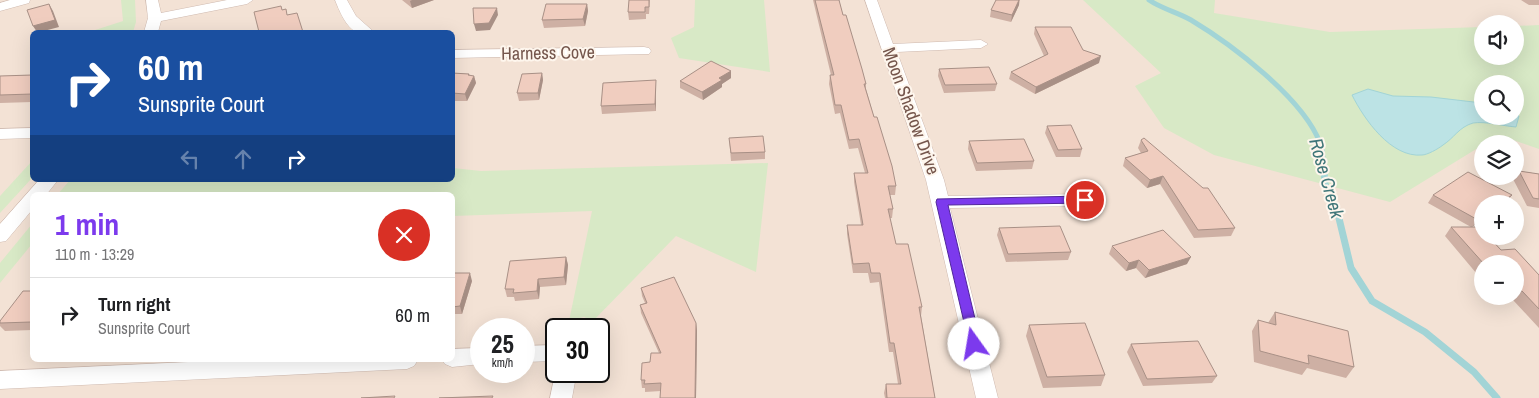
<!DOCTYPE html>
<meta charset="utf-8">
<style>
body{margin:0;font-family:"Archivo Narrow",sans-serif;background:#f2f2f2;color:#202124;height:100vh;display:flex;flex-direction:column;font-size:19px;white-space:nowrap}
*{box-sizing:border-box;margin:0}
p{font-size:16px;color:#757577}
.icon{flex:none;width:28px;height:28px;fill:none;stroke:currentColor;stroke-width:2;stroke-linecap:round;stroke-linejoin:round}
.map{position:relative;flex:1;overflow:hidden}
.drawer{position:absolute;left:30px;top:192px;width:425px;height:170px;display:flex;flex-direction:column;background:#fff;border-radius:8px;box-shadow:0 5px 20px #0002}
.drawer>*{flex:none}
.hud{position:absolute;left:30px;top:30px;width:425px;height:152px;border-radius:8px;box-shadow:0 5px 20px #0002;background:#1a4fa0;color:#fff;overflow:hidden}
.tools{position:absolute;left:1474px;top:15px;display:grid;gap:10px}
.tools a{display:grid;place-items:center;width:50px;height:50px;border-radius:50%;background:#fff;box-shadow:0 5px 20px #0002;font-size:25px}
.speed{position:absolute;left:470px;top:318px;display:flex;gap:10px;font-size:25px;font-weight:700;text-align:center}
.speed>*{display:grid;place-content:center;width:65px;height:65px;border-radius:50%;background:#fff;box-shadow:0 5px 20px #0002;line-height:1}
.speed small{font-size:12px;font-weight:400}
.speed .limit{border:2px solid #111;border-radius:8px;background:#fff;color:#111}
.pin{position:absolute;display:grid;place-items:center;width:42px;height:42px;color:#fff;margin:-21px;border:2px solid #fff;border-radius:50%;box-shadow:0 1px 5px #0007}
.me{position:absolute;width:55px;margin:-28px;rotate:347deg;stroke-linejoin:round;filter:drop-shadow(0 0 4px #0008)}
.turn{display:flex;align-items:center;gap:18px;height:105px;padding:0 25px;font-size:22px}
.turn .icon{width:65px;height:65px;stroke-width:2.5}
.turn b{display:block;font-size:35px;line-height:42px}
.lanes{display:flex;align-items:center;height:48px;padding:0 25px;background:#0003;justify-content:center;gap:25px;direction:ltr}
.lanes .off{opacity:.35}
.round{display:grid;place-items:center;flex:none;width:52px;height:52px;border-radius:26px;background:#f2f2f2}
.overview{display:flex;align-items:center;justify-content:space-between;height:85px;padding:0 25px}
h1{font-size:30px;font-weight:700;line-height:38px;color:#7c3aed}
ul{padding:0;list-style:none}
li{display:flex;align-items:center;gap:15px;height:75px;padding:0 25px;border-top:1px solid #e0e0e0}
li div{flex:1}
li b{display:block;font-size:19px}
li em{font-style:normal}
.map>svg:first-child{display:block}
.residential{fill:#f3e2d5;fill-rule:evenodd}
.green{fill:#d8e9c6;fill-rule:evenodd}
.water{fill:#bce3e5;stroke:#a2d4d6}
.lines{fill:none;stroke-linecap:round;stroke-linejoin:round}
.stream-far1{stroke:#a2d4d6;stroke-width:5}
.stream{stroke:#a2d4d6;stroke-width:7}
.street-casing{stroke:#cfbab0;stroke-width:1}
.street{fill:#fff;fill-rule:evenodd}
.wall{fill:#ceb0a4}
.shaded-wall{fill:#a89086}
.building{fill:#f0cdbf;stroke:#a89086}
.route{fill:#7c3aed;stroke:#51269a}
.labels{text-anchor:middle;stroke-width:4;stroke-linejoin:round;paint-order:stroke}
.street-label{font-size:18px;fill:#75564c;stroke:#fef6ed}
.water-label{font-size:19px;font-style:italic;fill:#407679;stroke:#fef6ed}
</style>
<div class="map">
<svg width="1539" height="398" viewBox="0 0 1539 398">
<rect width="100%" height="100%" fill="#fcf1e7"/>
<path class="residential" d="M0,0H1539V398H0ZM1482,24H1515V56H1482ZM32,32H452V180H32ZM1482,84H1515V116H1482ZM1482,144H1515V176H1482ZM32,195H452V360H32ZM1482,204H1515V236H1482ZM1482,264H1515V296H1482ZM481,329H524V371H481ZM556,329H599V371H556Z"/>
<path class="green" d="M121,0H135L136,22L133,32H89L123,21Z
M695,0H764L770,72L679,58L671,38L694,27Z
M1083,0H1215L1214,13L1330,32L1482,27V56H1515V26L1539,25V149L1499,135L1390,202L1214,155L1164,128L1135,86L1161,73ZM1482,84H1515V116H1482Z
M32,161V178L0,213V196Z
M768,163L756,272L676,236L593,321L584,317L569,321L592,211L453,216L452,195H57L70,180H452L453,168L481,171Z
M32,224V244L0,283V263Z"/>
<path class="water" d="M1368,89L1393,96L1431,97L1482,103V116H1515V113L1519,116L1516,127C1503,126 1485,121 1473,123C1459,127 1454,138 1443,145C1438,149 1427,155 1422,155C1391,158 1364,119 1352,95Z"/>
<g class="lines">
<path class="stream-far1" d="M1149,0C1162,9 1177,12 1191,20C1231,44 1303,98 1320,143C1324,152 1323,164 1324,173"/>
<path class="stream" d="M1324,172L1325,184L1337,210L1351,268L1372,301L1425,332L1474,372L1497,398"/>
<defs>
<path id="street" d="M10,0H30L29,3L0,11V3Z
M146,0H158L161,13L227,0H253L247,4L161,21L158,32H144L148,18Z
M335,0H347L356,16L374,32C369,32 362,34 357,32C346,28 339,10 335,0Z
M865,0H877L893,44L981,40L988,44L981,48L897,52L944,180L948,196L1085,194L1091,196L1094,200L1091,204L1085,206L950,208L998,398H976L926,180Z
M644,47L649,48L651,51L649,54L452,58V50Z
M32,128V138L0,139V129Z
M39,180H58L46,195H32V210L6,241L0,242V224Z
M556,345V361L524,362V346Z
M481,348V364L452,367L445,364L442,360H452V349Z
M230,360H418L414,366L407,369L0,389V371Z
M556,369V371H577L572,398H550Z"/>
</defs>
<use href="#street" class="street-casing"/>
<use href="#street" class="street"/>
</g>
<path class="wall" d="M402,0H434L412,8Z
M629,0H650L649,14H646V19L629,20L628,12Z
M813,0H839L843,15L866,84V89L874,117L896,186L895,195H890L893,209L892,218H890L896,244L922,307L921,316L935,398H885L884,393L886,384H898L893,352H889L879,282L870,283L868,273H853L847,234V225H861L854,182V173H865L858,148L849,149L840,113L835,114L829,84L830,75H831Z
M996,0H1020L1019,5L1011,22L990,17L991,10Z
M1521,0H1539V5H1529Z
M587,4L588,11L585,26L544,28L542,20Z
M1035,27L1083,50L1099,63L1035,94L1009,79L1011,72L1044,56L1034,34Z
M939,69L997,84L995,91L944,93L938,76Z
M731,71V78L722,84V87L703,100L680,88V81Z
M452,73L469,74L470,76H474L476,83L467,101H452Z
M542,73L543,80L539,100L519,101L517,93Z
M32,75V102L0,103V76Z
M656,88V111L602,114L601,106Z
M1047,126L1082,149L1080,157H1056L1045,133Z
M729,138L765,152V159L731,161Z
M1141,140L1235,228L1231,236L1194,238L1160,184L1147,188L1123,166L1125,158L1141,153L1138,148Z
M969,141L1034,161L1032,169L976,171L968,149Z
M1519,171L1539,174V208L1527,206L1513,179Z
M1433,195H1512L1504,204H1482V219L1472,227L1501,250L1539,275V328L1513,300H1500L1496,296H1515V264H1482V280L1445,236L1451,227H1471L1428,203Z
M999,228L1071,252L1068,260L1006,262L997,235Z
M1112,246L1187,264L1145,278L1136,268L1126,271L1109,254Z
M566,257L568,265L566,285L540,287L539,299L515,301L514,297H507L505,289Z
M452,273L472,281L462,314H452Z
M641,288L696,323L697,331L696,398H660L661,391L645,392V388H642L641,380L650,362L659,353L641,313L640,305L645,303L642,296Z
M32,291V330L5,331L0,326V321Z
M1275,312L1354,367L1346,378L1307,368L1302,375L1254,362L1252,331L1258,320L1268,323Z
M1029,325L1105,375L1101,386L1043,388L1026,336Z
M1131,344L1217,376L1212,383L1143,386L1127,352Z"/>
<path class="shaded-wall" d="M412,0H434L412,8L410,1Z
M1019,0V5L1011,22L1012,15Z
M49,4L53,11L59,27L40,32H37L33,26Z
M587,4L588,11L585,26L583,19Z
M497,8L498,15L490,30L476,31L474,24Z
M1101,56L1099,63L1035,94L1036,87Z
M731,71V78L722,84V87L703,100L702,92L719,78Z
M542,73L543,80L539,100L538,93Z
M469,74L471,81L474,76L476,83L467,101L465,94Z
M656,80V111L655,104Z
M1163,176L1160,184L1147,188L1150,180Z
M1512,195L1504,204H1499Z
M1482,216V219L1472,227L1478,220Z
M566,257L568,265L566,285L564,277Z
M1191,257L1187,264L1145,278L1149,270Z
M1139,260L1136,268L1126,271L1129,263Z
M470,273L472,281L462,314L460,306Z
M538,279L540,287L539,299L537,291Z
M696,323L697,331L696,398H695Z"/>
<path class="building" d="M629,0H649V7H645V12H628Z
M815,0H839L843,15H846L862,69L866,84H864L874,117H877L892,166L896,186H888L893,209H888L896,244H908L922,307H919L935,398H887L886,384H901L894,343H890L880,273H871L869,263L853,264L847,225H863L854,173H868L859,139L849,140L841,105H835L830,75H834Z
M996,0H1019L1012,15L991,10Z
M49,4L55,20L33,26L27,10Z
M546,4H587L583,19L542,20Z
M281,6L282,10L286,9L287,15L297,13L303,32H259L254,12Z
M473,8H497L489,23L474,24Z
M1035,27H1071L1083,50L1101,56L1036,87L1011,72L1048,54Z
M711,61L731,71L719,78L722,80L702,92L680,81Z
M989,67L997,84L945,85L939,69Z
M452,73L469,74L468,75L474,76L465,94L452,93Z
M542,73L538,93H517L522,74Z
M32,75V94L0,95V76Z
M656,80L655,104L601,106L603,83Z
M1071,125L1082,149L1058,150L1047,126Z
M763,136L765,152L731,153L729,138Z
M1144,138L1203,188H1208L1235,228L1198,230L1163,176L1150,180L1125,158L1148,151L1141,140Z
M1024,139L1034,161L977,163L969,141Z
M1519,171L1539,174V199L1533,198Z
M1468,172L1512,195L1499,204H1482V216L1478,220L1433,195Z
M1060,226L1071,252L1008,254L999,228Z
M1451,227H1479L1482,230V236H1488L1501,250L1515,249L1539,275V309L1522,291H1515V264H1484Z
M1163,230L1191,257L1149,270L1139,260L1129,263L1112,246Z
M566,257L564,277L538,279L537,291L513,293L514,289H505L510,261Z
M452,273H470L460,306L452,307Z
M674,277L696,323L695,398H660L661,383L644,384L645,380H641L642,363L650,362L651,353H661L640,305L647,303L641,288Z
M23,291H32V320L31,322L0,323V321Z
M1275,312L1348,331L1354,367L1308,355L1309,364L1260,351L1258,320L1276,325Z
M1085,323L1105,375L1047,377L1029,325Z
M1198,341L1217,376L1147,379L1131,344Z
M395,396L394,398H361Z
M493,396L492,398H439Z"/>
<path class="route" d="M1085,196L1091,200L1089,203L948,205L981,344L979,348L974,350L970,348L936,202L937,199Z"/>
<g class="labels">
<g class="street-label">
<text transform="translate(548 53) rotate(-1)" y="6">Harness Cove</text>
<text transform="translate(911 111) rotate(70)" y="6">Moon Shadow Drive</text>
</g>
<g class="water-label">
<text transform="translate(1327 178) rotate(74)" y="7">Rose Creek</text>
</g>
</g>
</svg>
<div class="tools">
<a><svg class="icon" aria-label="sound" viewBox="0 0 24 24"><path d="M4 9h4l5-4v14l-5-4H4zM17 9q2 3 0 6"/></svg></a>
<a><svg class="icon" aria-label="search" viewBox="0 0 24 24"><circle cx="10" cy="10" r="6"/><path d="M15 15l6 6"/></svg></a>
<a><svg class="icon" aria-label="layers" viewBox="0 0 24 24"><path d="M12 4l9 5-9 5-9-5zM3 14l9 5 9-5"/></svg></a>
<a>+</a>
<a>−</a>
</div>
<div class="speed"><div>25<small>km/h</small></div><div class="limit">30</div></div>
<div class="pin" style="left:1085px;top:200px;background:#d93025"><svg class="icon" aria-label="arrive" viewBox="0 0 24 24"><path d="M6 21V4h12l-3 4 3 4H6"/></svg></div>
<svg class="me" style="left:974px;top:344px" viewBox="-20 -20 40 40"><circle r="19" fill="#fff"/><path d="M0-13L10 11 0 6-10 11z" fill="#7c3aed"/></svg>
<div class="hud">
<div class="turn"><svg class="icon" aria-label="right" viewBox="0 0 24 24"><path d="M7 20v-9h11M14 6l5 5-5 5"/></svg><div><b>60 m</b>Sunsprite Court</div></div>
<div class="lanes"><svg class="icon off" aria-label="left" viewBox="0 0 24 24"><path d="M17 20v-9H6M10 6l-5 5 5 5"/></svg><svg class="icon off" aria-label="ahead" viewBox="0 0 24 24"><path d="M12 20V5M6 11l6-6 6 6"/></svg><svg class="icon" aria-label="right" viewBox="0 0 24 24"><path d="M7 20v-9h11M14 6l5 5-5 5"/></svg></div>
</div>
<section class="drawer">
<div class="overview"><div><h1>1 min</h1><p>110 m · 13:29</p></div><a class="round" style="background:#d93025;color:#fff"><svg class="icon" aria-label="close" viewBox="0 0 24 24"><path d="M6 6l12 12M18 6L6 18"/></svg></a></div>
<ul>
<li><svg class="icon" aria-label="right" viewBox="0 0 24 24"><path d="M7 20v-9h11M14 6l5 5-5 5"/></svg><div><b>Turn right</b><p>Sunsprite Court</p></div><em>60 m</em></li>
</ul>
</section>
</div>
